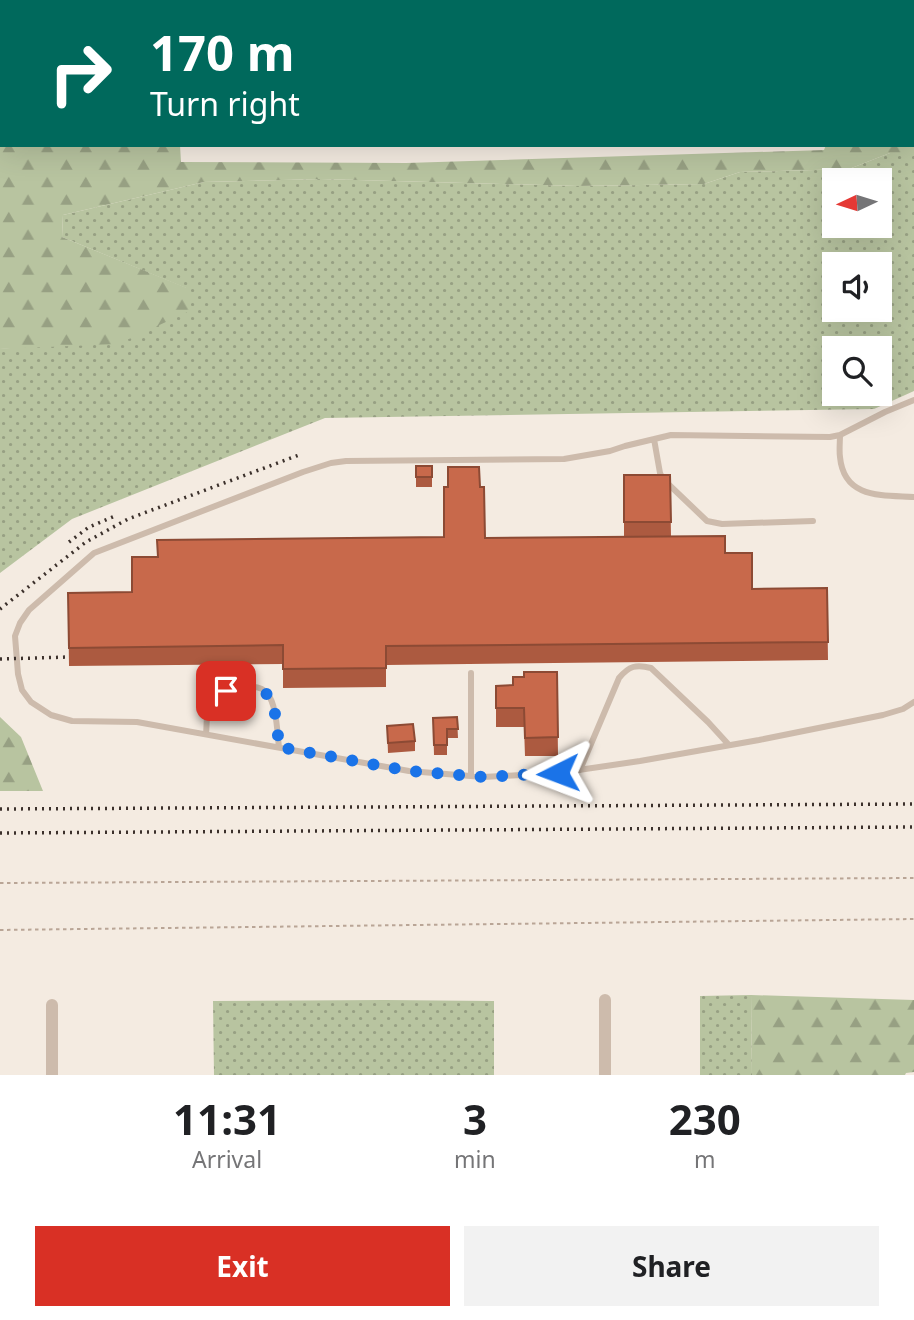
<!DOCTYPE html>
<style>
body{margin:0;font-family:"Noto Sans",sans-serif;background:#f2f2f2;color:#202124;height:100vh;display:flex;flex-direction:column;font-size:26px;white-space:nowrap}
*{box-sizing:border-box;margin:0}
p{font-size:23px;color:#757577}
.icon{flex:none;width:38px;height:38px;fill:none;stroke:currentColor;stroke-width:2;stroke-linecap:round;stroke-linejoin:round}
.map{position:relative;height:1075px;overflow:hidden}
.drawer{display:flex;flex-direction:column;background:#fff;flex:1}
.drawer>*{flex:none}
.banner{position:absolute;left:0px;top:0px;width:915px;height:147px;box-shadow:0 7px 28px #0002;background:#00695c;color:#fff;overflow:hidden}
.needle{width:46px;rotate:266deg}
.fabs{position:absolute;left:822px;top:168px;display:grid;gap:14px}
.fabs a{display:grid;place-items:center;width:70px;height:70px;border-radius:0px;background:#fff;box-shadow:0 7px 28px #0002;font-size:35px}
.pin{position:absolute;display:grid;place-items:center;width:60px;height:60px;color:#fff;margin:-30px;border-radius:14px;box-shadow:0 4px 10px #0006}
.me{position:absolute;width:77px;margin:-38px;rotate:267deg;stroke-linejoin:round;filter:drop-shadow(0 0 5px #0008)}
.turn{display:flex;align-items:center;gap:24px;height:147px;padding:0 35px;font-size:32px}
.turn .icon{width:91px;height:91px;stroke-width:2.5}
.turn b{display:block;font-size:49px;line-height:60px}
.eta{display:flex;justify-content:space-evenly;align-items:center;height:119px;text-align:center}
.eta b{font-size:42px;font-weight:700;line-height:49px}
.primary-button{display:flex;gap:14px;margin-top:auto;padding:14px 35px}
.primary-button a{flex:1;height:80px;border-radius:0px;background:#d93025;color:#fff;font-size:28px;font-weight:700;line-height:80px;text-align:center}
.primary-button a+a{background:#f2f2f2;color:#202124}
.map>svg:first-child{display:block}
.grass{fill:url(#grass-dots);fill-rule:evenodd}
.forest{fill:url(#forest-firs)}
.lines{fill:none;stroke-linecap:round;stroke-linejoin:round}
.path{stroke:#b9a596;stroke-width:2;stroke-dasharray:3.5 3.5;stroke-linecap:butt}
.service{stroke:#cdbbac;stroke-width:6}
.minor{stroke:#cdbbac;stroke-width:12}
.rail{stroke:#3b302b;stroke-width:3.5;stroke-dasharray:2 5;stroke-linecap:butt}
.wall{fill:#ac5a40}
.building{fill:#c8694b;stroke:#8c4a34;stroke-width:2}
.route{stroke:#1a73e8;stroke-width:12;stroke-dasharray:0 21.6}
</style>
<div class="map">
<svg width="914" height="1075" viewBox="0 0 914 1075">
<defs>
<pattern id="grass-dots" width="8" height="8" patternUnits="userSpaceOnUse" patternTransform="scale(1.75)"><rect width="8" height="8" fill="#b8c4a0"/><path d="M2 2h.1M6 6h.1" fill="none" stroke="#97a083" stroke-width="1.8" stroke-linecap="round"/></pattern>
<pattern id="forest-firs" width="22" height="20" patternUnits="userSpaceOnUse" patternTransform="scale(1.75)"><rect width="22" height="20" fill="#b8c4a0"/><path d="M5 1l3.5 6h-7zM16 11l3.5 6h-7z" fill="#97a083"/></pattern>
</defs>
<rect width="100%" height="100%" fill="#f4ebe1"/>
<path class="grass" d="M890,153H914V391L874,409L325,418L72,519L0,573V349L30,346L186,288L62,237L63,215L204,182L321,179L578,186L704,184L740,172L849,169ZM835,180H880V226H835ZM835,264H880V310H835ZM835,348H880V394H835Z
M751,995L752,1075H700V996Z
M385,1000L494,1001V1075H214L213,1001Z"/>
<path class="forest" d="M0,0H182V2H2V145H180L181,162L406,163L824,150L826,145H914V100V153H890L849,169L740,172L704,184L578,186L321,179L204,182L63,215L62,237L187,288L192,310L118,344L0,349Z
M0,717L21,737L43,791H0Z
M751,995L914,1000V1072L906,1073L905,1075H752Z"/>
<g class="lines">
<path class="path" d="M0,883L914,878
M0,930L914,919"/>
<path class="service" d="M208,0V2
M788,2L797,0
M914,400L885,412L840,435L830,437L671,435L625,446L610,451L564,459L346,461L331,463L303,472L94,553L29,610L20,623L15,636L18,674L22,690L31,702L51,715L72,721L137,722L409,771L483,777L558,773L640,761L759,740L883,715L903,709L914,702
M840,435C840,442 839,450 840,457C844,499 882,495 914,497
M654,439L660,473L663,479L707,521L722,524L813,521
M206,734C207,725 206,714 209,706C215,689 255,679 267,693C277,705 277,732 279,747
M580,770L619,678C629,666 636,664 651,668L708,722L729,745
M471,776V673"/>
<path class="minor" d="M52,1005V1075
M605,1075V1000"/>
<path class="rail" d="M69,542L89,527L115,516
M0,609L86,542L128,519L299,455
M0,659L69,657
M0,809L914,804
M0,833L914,827"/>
</g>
<path class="wall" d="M416,466H432V487H416Z
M624,475H670L671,536L725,553L752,589L827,588L828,660L386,665V687L283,688V664L69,666L68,593L132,592L444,537L480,487L485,538L624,537Z
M557,672L558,756H525L524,727H496V686L513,685Z
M457,717L458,738H447V755H434L433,718Z
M387,726L415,741V751L388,753Z"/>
<path class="building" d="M819,0H914V46V2H819Z
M416,466H432V477H416Z
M448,467H479L480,487H484L485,538L725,536V553H752V589L827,588L828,642L386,646V668L283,669V645L69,648L68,593L132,592V557H158L157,540L444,537V487H448Z
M624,475H670L671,522H624Z
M524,672H557L558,737L525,738L524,708H496V686L513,685V677H524Z
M457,717L458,729H447V745H434L433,718Z
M413,724L415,741L388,743L387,726Z"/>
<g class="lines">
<path class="route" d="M226,691C235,689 246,685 255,687C277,691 277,729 279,747L409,771L483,777L558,773"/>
</g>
</svg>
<div class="fabs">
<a><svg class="needle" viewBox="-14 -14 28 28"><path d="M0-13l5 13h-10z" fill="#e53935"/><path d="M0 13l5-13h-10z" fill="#757577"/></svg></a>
<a><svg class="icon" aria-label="sound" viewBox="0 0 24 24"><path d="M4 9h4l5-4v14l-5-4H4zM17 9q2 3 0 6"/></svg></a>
<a><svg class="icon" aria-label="search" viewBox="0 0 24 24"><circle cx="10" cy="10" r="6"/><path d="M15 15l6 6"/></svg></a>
</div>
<div class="pin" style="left:226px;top:691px;background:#d93025"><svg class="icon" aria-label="arrive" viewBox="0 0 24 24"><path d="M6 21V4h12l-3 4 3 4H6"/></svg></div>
<svg class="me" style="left:558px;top:773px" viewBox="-20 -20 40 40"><path d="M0-17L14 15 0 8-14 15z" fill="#1a73e8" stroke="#fff" stroke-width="4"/></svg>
<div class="banner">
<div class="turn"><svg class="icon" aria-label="right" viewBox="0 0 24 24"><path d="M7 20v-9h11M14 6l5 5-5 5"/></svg><div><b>170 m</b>Turn right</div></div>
</div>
</div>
<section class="drawer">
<div class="eta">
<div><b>11:31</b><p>Arrival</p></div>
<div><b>3</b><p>min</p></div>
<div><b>230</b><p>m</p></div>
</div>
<div class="primary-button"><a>Exit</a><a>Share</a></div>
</section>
